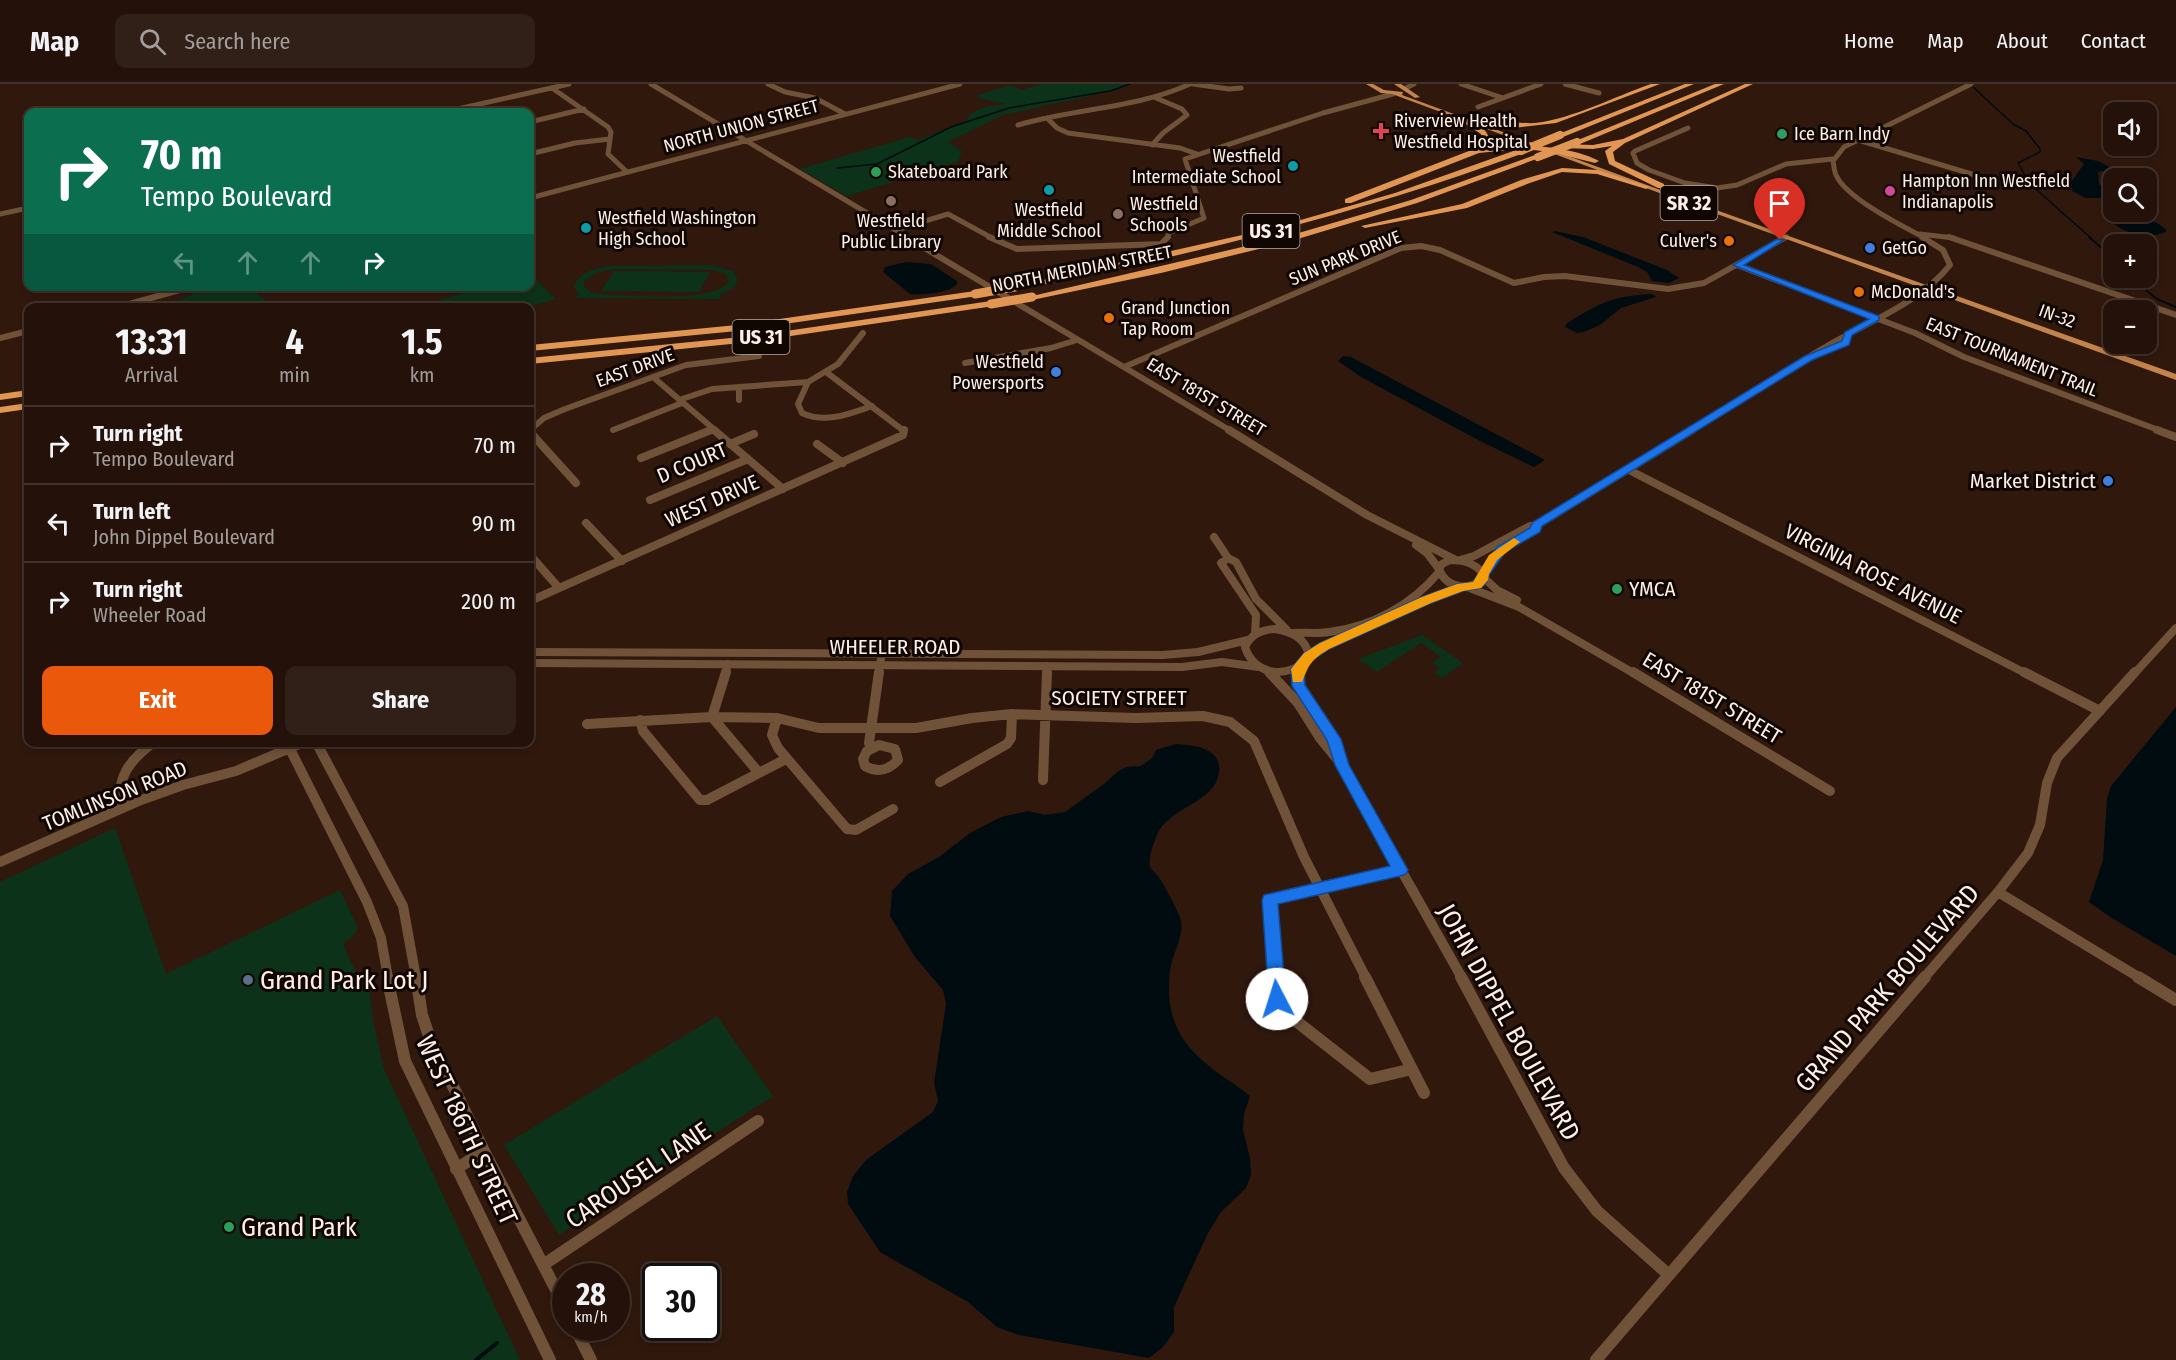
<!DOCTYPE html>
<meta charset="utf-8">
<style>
body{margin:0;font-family:"Fira Sans Condensed",sans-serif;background:#302018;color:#f1f3f6;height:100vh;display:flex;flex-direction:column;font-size:22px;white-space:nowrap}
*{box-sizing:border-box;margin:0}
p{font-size:20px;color:#a39e9c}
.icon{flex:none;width:33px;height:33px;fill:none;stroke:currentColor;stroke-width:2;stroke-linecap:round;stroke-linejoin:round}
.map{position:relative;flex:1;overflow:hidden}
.side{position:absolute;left:24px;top:219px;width:510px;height:444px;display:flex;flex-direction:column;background:#24120a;border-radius:12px;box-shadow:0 3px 9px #0003,0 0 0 2px #41322b}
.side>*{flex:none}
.banner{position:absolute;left:24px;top:24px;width:510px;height:183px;border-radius:12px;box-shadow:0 3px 9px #0003,0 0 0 2px #41322b;background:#0b6e4f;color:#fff;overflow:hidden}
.tools{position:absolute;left:2103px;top:18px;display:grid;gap:12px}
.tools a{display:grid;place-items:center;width:54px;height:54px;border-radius:12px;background:#24120a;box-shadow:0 3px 9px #0003,0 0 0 2px #41322b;font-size:30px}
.speed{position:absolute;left:552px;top:1179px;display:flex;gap:12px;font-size:30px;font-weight:700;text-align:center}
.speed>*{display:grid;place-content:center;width:78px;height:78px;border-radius:50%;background:#24120a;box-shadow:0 3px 9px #0003,0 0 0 2px #41322b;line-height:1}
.speed small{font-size:15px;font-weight:400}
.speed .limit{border:3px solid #111;border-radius:9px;background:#fff;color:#111}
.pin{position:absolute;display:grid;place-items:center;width:51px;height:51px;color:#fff;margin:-62px -26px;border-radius:50% 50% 50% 0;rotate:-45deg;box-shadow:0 0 6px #0007}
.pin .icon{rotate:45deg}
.me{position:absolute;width:66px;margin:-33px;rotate:355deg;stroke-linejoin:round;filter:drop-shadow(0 0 4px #0008)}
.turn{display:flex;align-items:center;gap:21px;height:126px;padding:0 18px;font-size:27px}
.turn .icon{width:78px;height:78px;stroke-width:2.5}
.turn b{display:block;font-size:42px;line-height:51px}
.lanes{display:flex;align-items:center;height:57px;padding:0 18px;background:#0003;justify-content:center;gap:30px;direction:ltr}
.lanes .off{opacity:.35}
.eta{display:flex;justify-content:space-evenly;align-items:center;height:102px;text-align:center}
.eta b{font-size:36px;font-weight:700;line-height:42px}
.cta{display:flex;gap:12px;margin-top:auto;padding:12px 18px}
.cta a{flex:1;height:69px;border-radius:12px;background:#ea580c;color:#fff;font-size:24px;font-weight:700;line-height:69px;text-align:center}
.cta a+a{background:#302018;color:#f1f3f6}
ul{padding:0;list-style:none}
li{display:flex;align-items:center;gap:18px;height:78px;padding:0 18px;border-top:2px solid #41322b}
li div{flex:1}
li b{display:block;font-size:22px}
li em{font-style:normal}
header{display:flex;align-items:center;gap:36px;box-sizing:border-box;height:84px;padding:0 30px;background:#24120a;border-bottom:2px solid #41322b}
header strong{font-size:28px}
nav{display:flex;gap:33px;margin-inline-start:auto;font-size:21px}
.search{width:420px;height:54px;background:#302018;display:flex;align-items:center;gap:15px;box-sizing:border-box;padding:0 21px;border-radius:12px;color:#a39e9c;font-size:22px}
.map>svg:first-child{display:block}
.green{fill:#0c3219;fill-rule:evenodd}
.water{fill:#000c10}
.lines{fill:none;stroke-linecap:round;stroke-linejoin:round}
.stream-far2{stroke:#000c10;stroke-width:1.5}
.stream-far1{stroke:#000c10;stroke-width:2}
.stream{stroke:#000c10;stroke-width:4}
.minor-far4{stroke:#705239;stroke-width:5}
.minor-far3{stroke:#705239;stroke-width:6}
.minor-far2{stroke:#705239;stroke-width:8}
.minor-far1{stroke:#705239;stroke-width:10}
.minor{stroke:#705239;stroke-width:12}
.major{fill:#c2834c;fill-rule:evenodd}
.highway{fill:#e29653;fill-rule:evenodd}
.highway-bridge-far1{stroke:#e29653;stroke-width:8}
.highway-bridge{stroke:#e29653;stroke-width:9}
.route{fill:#1a73e8;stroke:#114b97;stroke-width:1.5}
.slow{fill:#f59e0b}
.health-dot{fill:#e0444e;stroke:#100703;stroke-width:2}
.leisure-dot{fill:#2e9e5b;stroke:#100703;stroke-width:2}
.culture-dot{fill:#0f9aa8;stroke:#100703;stroke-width:2}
.hotel-dot{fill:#d1479c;stroke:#100703;stroke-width:2}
.education-dot{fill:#8d6e63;stroke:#100703;stroke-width:2}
.food-dot{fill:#e8710a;stroke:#100703;stroke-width:2}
.shop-dot{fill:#3f7fe0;stroke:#100703;stroke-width:2}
.service-dot{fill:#5c6f8a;stroke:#100703;stroke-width:2}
.labels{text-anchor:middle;stroke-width:6;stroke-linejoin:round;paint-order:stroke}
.far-poi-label{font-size:18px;fill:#feeee6;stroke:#100703;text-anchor:start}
.far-street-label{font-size:18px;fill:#feeee6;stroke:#100703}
.shield{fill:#100703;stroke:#b7a9a2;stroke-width:1.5}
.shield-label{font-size:20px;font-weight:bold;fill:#feeee6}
.street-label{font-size:21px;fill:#feeee6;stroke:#100703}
.poi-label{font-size:21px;fill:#feeee6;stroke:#100703;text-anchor:end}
.near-poi-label{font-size:26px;fill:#feeee6;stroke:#100703;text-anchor:start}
.near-street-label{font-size:26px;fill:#feeee6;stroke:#100703}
</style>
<header>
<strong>Map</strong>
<div class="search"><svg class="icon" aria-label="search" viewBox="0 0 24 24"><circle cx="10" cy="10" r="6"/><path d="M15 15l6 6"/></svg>Search here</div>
<nav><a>Home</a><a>Map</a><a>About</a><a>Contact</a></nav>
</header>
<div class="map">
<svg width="2176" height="1276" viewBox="0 0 2176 1276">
<rect width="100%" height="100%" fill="#30180d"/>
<path class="green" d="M1042,0H1129L1099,10L1003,31L948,58L962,67L958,78L847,112L800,85L909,53L918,56L966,37C973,22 992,22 1006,20L978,14V11L1011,1L1021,6Z
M610,182L710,181L733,187L738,196L733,204L721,210L719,215L574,214L579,210L574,203C578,188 597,184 610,182ZM615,185L713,186L726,190L729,197C716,220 626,211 600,210L590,208L584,203V197L598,188Z
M614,187L710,188L699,208L601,207Z
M530,190L556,215L527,223H437L432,218L485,203L530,202Z
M227,203H248L275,223H163L193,210Z
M1422,551L1463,579L1442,594L1434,589L1440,584L1432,579L1441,573L1421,559L1377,588L1358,575Z
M115,744L166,890L340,806L357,842L356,849L344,859V863L356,888L366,891L368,895L373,937L384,985L520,1276H0V798Z
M717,932L773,1012L559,1151L504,1061Z"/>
<path class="water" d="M2076,73L2098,77L2114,85L2098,88L2099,100L2113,110V114H2086L2072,107V97L2084,80Z
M2111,132C2130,132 2154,132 2167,147C2150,157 2119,149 2109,134Z
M1555,147L1583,153L1667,186L1679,194L1669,199L1652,197L1647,188L1638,183L1552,148Z
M906,178L931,180L957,197V200C951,208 922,212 910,210L883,188L885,183Z
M1652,210L1656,213L1621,224L1600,241L1584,248L1577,249L1565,243L1567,239C1601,219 1611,212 1652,210Z
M1343,272L1351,273L1545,376L1534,383L1480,357L1361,293L1338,277Z
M2176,623V872L2110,833L2089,818L2103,776L2107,715L2111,702Z
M1176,660C1194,661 1222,664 1219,688C1216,719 1168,723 1157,751C1154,758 1148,774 1150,782C1151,786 1156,789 1158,792C1165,802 1178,826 1181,837C1184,853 1172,871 1170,886C1165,927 1176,956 1209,982C1222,993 1237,1001 1250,1012L1244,1030L1243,1046L1250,1074L1251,1091L1246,1104L1221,1128L1208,1149L1174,1223V1248L1163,1263L1149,1274L1019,1251L997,1243L968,1218L880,1168L848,1120L847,1108L853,1092L866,1076L933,1028L938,1017L934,999L946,920L943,906L915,873L890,832L892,807L908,790L939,773L970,749L1001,733L1028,727L1045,731L1065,728L1104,700L1117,688L1126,683L1141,682L1152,674L1156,666Z"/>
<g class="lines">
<path class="stream-far2" d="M1973,3L2013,40L2026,47L2040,65V68L2018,79L2030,100L2091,154
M837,84L877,80L951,43L1009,24L1110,7L1130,0"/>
<path class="stream-far1" d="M2089,153L2114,175
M2131,194L2157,215L2176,223"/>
<path class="stream" d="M476,1276L497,1259"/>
<path class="minor-far4" d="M651,0L909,154
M768,0L785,8L815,14L845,30
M1193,0L1229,5L1241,4
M1461,0L1503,14
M1565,0L1599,9
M552,4L608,43L611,48L608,70L627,88
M1406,4L1414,0
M1478,23L1541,0
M444,28L569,0
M1047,34L1057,44L1068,49L1180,64L1197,70
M530,38L584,25
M1018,41C1075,24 1135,25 1190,0
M1688,44L1635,67L1633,69L1637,79L1649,86L1685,99L1717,104L1737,101L1786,80L1832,75
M1858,56L1985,94
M1152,61L1163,49L1187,31L1182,25L1156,14
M530,70L575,59L610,55
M530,114L960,0
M0,130L28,124
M896,146L948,130L992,154
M1920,150L1954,154
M1167,154L1169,149L1204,134L1185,75L1323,29L1393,10
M1784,154L1786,153
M1925,154C1902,142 1846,114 1836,91C1834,87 1834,81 1833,77L1844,63L1971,0"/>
<path class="minor-far3" d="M906,153L1231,347
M989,153L1017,165L1161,160L1168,153
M1949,153L2176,231
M1737,181L1915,249L1964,273L2161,347
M115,224L194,202
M863,249L838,280L808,298L798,320L802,329C825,340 849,330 872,322
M0,254L28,247
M965,279L1051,264L1077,256
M1124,283L1401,164L1421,162L1440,166L1514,199L1544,193L1565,192L1668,205L1704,199L1786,153
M826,288L904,347
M653,293L716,347
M739,303V316
M679,316L712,305L808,298
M530,346L544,334L565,325L686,281L759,272
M613,346L682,319
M707,347L713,345
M1689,347C1735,319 1780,289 1827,262C1868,238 1920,219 1950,181L1943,166L1922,153"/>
<path class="minor-far2" d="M714,346L783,405
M1229,346L1367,431L1456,476
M2157,346L2176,353
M530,348L576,399
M730,360L754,350
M817,360L843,379
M641,374L711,346
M1629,386L2027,590
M650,416L748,375
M586,439L622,477
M1214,453L1228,474L1236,478L1256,515L1287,546
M1416,461L1427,469L1439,485
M530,471L559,504
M1228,474L1221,479L1256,531L1255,550
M1450,476C1462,476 1472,478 1481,487L1482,496C1467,507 1446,504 1439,485L1442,480Z
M1460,476L1474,472L1530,442L1537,441L1692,346
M1483,490L1501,466L1520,455
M1483,493L1497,506L1517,516
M1467,503L1519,523L1635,590
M530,517L903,351L904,346
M1275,545C1292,548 1306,554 1309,572C1292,596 1254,593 1245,563C1251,550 1261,546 1275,545Z
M1291,549C1304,548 1317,550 1329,548C1371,543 1412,521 1439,488
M530,568L1163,571L1198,568L1248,556
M1309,572C1356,543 1410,522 1462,503
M530,579L1182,583L1222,578L1259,583
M1298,585V590
M1267,586L1271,590
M725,590L728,580
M879,590L881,575
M1047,590V582
M2134,590L2176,544"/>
<path class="minor-far1" d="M726,588L712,633L759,689
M1269,588L1298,619L1320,654L1342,681L1462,894
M1298,588L1299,601L1334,655L1341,676
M1633,588L1830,707
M2024,588L2100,627
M777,634L772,651L778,664L847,745L856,746L893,725
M640,636L643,647L700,716H707L786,675
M587,640L712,633L777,634L819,644H916L972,634L1012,630L1136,634L1203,632L1230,638L1254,657L1304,773L1366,894
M316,658L403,822L416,894
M879,661L895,665L898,676C888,687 878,689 865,682L863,675L867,667Z
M872,663L869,659L879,588
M290,665L367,818L381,854L388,894
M1043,696L1047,588
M940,698L1007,660L1011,654L1012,630
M123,724C114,694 131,675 154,658
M0,778L141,716L183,701L236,687L304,658
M1998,808L2140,894
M1275,894L1269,816L1400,786
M1924,894L1998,808L2028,769L2040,741L2047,699L2057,674L2135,588"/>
<path class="minor" d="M387,893L405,977L550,1276
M416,893L422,931L429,952L484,1067L566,1225
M1275,893L1277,915L1282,926L1370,995L1412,985
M1365,893L1424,1009
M1461,893L1564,1084L1597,1127L1669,1191
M2138,893L2176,916
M456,1085L484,1067
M543,1181L758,1037
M575,1244L591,1276
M1596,1276L1925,893"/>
<path class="major" d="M1366,0H1373L1384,6L1403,8L1402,11L1685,115L2176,290V296L1681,117L1392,10L1381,9Z
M1394,0H1401L1420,13L1415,14Z"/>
<path class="highway" d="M1651,0H1660L1556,39L1514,44L1490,39C1498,35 1523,40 1535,39C1575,34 1613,13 1651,0Z
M1685,0H1694L1563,53L1556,51Z
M1715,0H1724L1580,60L1573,58Z
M1745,0H1753L1625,59L1613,68L1615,77L1664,100V104H1658L1609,80L1605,67L1612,62L1593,65L1563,64L1559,62L1563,60L1593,61L1623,55Z
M1460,32C1473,37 1488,43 1490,58L1485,64C1514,58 1573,62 1599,77L1595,79L1551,68L1523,65L1524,69C1358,130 1188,172 1015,206L1011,203L1269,145L1395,109L1519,65L1479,69L1351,119H1345V115L1474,65L1482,58L1481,50L1458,35Z
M1535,71L1542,73L1417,119L1291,157L1161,189L1032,216L1028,213L1285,153L1411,116Z
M1562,84L1598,86L1650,103L1646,105L1597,90L1562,88L1527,100L1467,124L1365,144L1361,142L1462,120L1521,96Z
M975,207L978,208V212L737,247L530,267V261L737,241Z
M991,217L994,218V222L751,258L530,280V274L751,252Z
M28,306V312L0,316V310Z
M28,319V325L0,329V323Z"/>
<path class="highway-bridge-far1" d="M1521,67L1560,51
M1538,73L1577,58"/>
<path class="highway-bridge" d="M975,210L1015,203
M991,220L1032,213"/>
</g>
<path class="route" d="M1777,155L1784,156L1744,181L1879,232V236L1852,251L1849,261L1812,276L1542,442L1540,448L1505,468L1489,491L1486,499L1481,504L1463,507L1431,519L1329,565L1314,575L1304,586L1305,601L1341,655L1349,681L1408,786L1406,790L1400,792L1278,820L1286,915L1283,921L1277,923L1271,921L1269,915L1262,816L1264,811L1390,782L1335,681L1327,656L1292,602L1291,585L1304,569L1320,559L1422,513L1457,500L1473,498L1497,463L1530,444L1533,438L1805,272L1842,257L1845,248L1869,235L1733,181Z"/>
<path class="slow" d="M1514,454L1520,458L1497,476L1489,490L1488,496L1481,504L1463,507L1431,519L1329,565C1310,577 1310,579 1302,598H1293L1291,585L1304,569L1320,559L1422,513L1457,500L1473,498L1489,471Z"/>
<path class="health-dot" d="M1378 38h6v6h6v6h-6v6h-6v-6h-6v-6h6z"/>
<g class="leisure-dot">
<circle cx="1782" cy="50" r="6"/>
<circle cx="876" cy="88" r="6"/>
<circle cx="1617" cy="505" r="6"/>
<circle cx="229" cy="1143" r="6"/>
</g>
<g class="culture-dot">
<circle cx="1293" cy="82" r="6"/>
<circle cx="1049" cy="106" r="6"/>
<circle cx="586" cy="144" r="6"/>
</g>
<circle class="hotel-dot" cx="1890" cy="107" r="6"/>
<g class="education-dot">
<circle cx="891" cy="117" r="6"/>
<circle cx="1118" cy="130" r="6"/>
</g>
<g class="food-dot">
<circle cx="1729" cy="157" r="6"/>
<circle cx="1859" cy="208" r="6"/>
<circle cx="1109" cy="234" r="6"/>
</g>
<g class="shop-dot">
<circle cx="1870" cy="164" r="6"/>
<circle cx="1056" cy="288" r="6"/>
<circle cx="2108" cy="397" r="6"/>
</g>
<circle class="service-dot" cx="248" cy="896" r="6"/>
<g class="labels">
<g class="far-poi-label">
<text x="1394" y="43">Riverview Health<tspan x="1394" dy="21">Westfield Hospital</tspan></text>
<text x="1794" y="56">Ice Barn Indy</text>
<text x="1281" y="78" text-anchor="end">Westfield<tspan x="1281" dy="21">Intermediate School</tspan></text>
<text x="888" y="94">Skateboard Park</text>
<text x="1902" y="103">Hampton Inn Westfield<tspan x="1902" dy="21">Indianapolis</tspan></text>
<text x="1130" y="126">Westfield<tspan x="1130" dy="21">Schools</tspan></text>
<text x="1049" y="132" text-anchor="middle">Westfield<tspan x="1049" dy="21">Middle School</tspan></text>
<text x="598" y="140">Westfield Washington<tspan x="598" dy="21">High School</tspan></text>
<text x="891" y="143" text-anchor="middle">Westfield<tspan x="891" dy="21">Public Library</tspan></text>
<text x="1717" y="163" text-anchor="end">Culver's</text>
<text x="1882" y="170">GetGo</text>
<text x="1871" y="214">McDonald's</text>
<text x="1121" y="230">Grand Junction<tspan x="1121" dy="21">Tap Room</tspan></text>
<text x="1044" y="284" text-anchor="end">Westfield<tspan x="1044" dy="21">Powersports</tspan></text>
</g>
<g class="far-street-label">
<text transform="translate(741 42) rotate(-15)" y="6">NORTH UNION STREET</text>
<text transform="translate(1345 174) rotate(-22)" y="6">SUN PARK DRIVE</text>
<text transform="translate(1082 185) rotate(-11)" y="6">NORTH MERIDIAN STREET</text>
<text transform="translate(2057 232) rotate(20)" y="6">IN-32</text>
<text transform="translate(2012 273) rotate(22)" y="6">EAST TOURNAMENT TRAIL</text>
<text transform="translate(635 284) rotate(-20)" y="6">EAST DRIVE</text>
<text transform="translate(1206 313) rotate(31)" y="6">EAST 181ST STREET</text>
</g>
<g class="shield">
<rect x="1660.5" y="102" width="57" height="34" rx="4.5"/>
<rect x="1242.5" y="130" width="57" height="34" rx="4.5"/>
<rect x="732.5" y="236" width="57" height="34" rx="4.5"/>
</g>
<g class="shield-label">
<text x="1689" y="126">SR 32</text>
<text x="1271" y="154">US 31</text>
<text x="761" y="260">US 31</text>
</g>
<g class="street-label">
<text transform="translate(692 379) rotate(-23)" y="7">D COURT</text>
<text transform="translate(712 417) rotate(-24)" y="7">WEST DRIVE</text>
<text transform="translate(1873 490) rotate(27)" y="7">VIRGINIA ROSE AVENUE</text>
<text x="895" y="570">WHEELER ROAD</text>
<text x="1119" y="621">SOCIETY STREET</text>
<text transform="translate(1712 614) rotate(31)" y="7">EAST 181ST STREET</text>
<text transform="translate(115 712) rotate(-22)" y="7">TOMLINSON ROAD</text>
</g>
<g class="poi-label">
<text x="2096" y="404">Market District</text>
<text x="1629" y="512" text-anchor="start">YMCA</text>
</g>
<g class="near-poi-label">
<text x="260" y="905">Grand Park Lot J</text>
<text x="241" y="1152">Grand Park</text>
</g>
<g class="near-street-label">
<text transform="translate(1887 904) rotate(-49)" y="9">GRAND PARK BOULEVARD</text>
<text transform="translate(1509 938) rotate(61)" y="9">JOHN DIPPEL BOULEVARD</text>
<text transform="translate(467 1046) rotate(65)" y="9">WEST 186TH STREET</text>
<text transform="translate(638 1091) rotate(-34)" y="9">CAROUSEL LANE</text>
</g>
</g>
</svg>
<div class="tools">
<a><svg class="icon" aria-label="sound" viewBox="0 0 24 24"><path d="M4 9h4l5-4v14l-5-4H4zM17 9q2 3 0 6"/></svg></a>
<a><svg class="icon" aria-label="search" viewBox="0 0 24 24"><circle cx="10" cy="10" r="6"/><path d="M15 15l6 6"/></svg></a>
<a>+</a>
<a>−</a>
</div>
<div class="speed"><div>28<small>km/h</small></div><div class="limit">30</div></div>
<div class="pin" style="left:1780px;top:156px;background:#d93025"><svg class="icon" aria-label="arrive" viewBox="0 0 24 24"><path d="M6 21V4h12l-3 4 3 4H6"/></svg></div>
<svg class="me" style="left:1277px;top:915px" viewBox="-20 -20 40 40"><circle r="19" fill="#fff"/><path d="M0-13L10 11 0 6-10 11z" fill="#1a73e8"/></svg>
<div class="banner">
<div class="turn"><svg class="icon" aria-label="right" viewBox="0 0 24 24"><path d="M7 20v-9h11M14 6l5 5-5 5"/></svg><div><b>70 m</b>Tempo Boulevard</div></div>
<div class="lanes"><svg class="icon off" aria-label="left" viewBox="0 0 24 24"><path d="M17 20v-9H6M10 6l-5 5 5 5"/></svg><svg class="icon off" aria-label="ahead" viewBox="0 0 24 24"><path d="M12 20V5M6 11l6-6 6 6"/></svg><svg class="icon off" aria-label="ahead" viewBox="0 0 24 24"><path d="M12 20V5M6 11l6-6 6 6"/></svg><svg class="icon" aria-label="right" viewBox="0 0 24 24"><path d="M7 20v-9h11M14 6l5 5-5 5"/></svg></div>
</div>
<section class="side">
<div class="eta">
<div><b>13:31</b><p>Arrival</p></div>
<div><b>4</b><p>min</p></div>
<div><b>1.5</b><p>km</p></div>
</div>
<ul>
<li><svg class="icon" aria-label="right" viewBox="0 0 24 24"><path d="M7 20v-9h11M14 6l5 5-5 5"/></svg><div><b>Turn right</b><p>Tempo Boulevard</p></div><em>70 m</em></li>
<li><svg class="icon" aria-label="left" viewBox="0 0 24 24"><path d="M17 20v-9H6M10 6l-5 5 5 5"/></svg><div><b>Turn left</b><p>John Dippel Boulevard</p></div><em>90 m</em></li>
<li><svg class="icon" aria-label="right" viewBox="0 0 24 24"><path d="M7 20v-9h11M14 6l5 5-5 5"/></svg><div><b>Turn right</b><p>Wheeler Road</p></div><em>200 m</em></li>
</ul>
<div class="cta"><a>Exit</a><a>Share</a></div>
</section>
</div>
